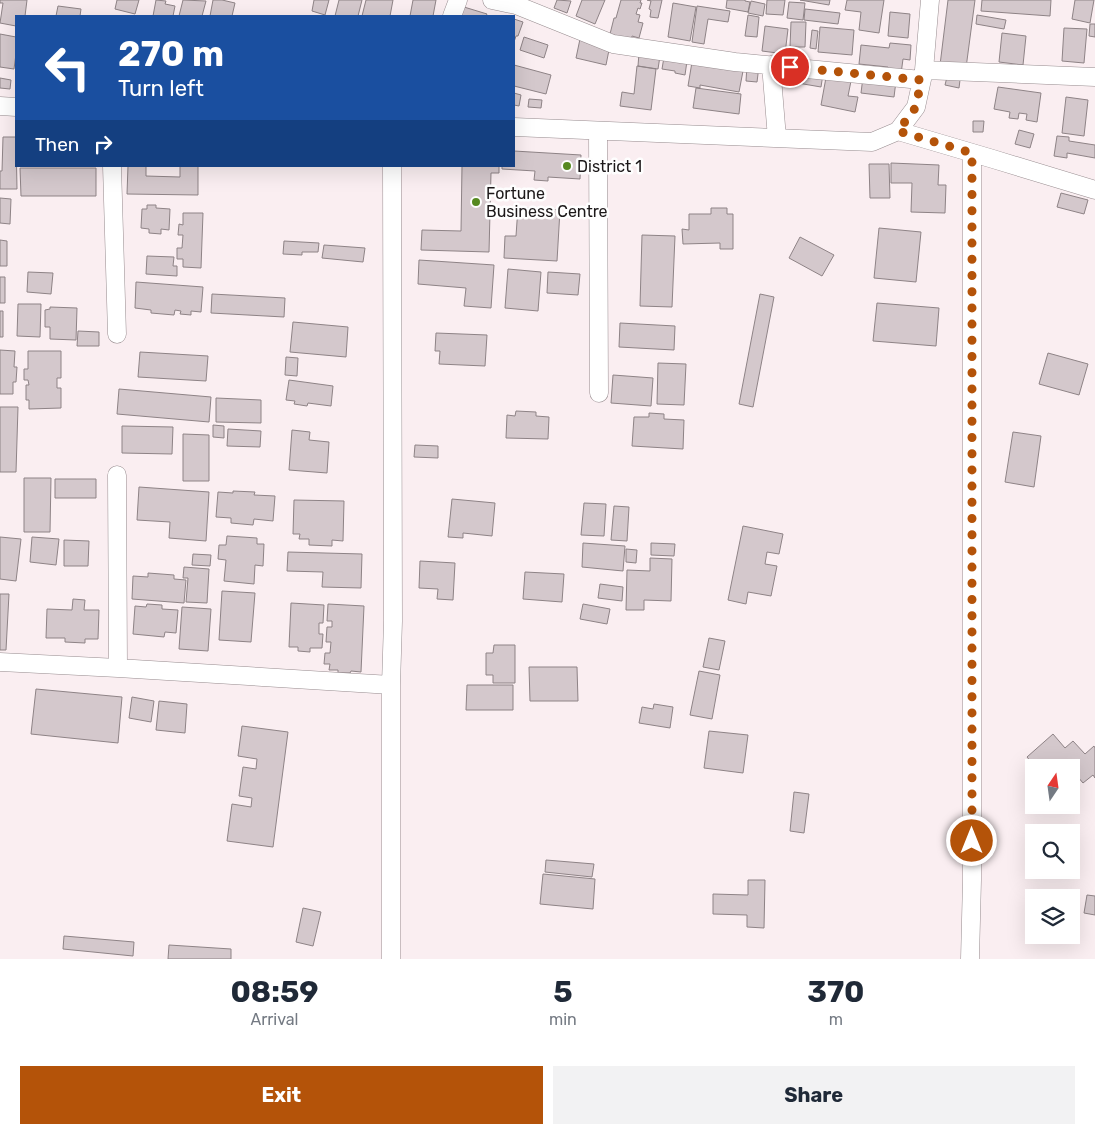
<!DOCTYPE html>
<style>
body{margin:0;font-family:Rubik,sans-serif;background:#f2f2f3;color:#1f2937;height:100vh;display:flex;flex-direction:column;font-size:19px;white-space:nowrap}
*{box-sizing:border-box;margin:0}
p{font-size:16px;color:#747a83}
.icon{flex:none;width:28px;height:28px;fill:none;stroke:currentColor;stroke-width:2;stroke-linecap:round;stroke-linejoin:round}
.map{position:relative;height:959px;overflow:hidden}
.sheet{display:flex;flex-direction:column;background:#fff;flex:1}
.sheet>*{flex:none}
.top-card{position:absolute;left:15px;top:15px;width:500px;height:152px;border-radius:0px;box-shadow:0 5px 20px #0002;background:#1a4fa0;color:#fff;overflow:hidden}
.needle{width:32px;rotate:13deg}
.controls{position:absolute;left:1025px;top:759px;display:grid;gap:10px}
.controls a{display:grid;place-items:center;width:55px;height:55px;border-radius:0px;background:#fff;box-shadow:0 5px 20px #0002;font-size:25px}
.pin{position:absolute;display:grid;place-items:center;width:42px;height:42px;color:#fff;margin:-21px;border:2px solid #fff;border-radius:50%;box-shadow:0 1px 5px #0007}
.me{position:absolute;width:55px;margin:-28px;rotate:0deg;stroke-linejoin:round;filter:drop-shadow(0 0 4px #0008)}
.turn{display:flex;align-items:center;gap:18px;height:105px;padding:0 20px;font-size:22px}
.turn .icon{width:65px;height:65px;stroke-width:2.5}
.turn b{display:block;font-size:35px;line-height:42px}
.then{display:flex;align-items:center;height:48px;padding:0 20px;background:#0003;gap:10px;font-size:19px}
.eta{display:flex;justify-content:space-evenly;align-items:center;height:85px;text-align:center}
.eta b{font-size:30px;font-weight:700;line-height:35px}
.action{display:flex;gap:10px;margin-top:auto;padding:10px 20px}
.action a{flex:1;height:58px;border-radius:0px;background:#b45309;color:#fff;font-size:20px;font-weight:700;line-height:58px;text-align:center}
.action a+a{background:#f2f2f3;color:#1f2937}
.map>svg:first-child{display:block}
.building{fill:#d4c8cc;stroke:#8e8386}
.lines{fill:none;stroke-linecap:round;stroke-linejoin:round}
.minor-casing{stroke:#978c8f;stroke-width:19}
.minor{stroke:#fff;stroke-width:18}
.route{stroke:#b45309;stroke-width:9;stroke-dasharray:0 16.2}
.poi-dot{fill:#568920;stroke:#fefefe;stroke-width:2}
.labels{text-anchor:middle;stroke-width:5;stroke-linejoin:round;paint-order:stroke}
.poi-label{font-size:16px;fill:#1c1819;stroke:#fefefe;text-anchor:start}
</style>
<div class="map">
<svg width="1095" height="959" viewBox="0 0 1095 959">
<rect width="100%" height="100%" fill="#faeef1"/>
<path class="building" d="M0,0H27L25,16H16V26L0,23L3,3H0Z
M117,0H139L135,14L115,9Z
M156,0L166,1L165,4L175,6L173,16H153Z
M183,0L206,1L202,16H179Z
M213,0H222L235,3L232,16H210Z
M314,0H329L325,15L312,11Z
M339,0H362L358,16H335Z
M366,0H393L390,16H362Z
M413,0H436L433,16H410Z
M557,0L571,1L567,13L554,8Z
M582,0H605L595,24L576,16Z
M621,0H641L640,3H642L640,9L638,8L636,14L640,15L638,22L643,23L639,38L632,36L631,40L610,34L614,18H616Z
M647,0H662L658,18L650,17L651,10L649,9L651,1Z
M727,0H745V1L750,2L748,12L726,8Z
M767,0H785L783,15L766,14Z
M800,0H830L829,5Z
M847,0H884L879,33L859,30L861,12L845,10Z
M948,0H975L966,68L940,65Z
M982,0H1051L1050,16L981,11Z
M1075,0H1094L1090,23L1072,19Z
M751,1L765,4L763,16L748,13Z
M789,2L805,3L803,20L787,18Z
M673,3L696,7L690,41L668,37Z
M58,6L81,9L80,16H56Z
M697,6L730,11L728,22L708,19L704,44L692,42Z
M464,7L487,14L486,16H461Z
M805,9L840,13L838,24L804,20Z
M890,12L910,14L908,38L888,36Z
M748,15L759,17L757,37L745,36Z
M977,15L1006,20L1004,29L976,24Z
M514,19L523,22L518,36H516L514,42Z
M791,22H806L805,47H790Z
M1090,24H1095V37L1089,36Z
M765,26L788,29L785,54L762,51Z
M820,27L854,30L852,55L818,52Z
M1064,28L1087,29L1084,63L1062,61Z
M812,30L818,31L816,49L810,48Z
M1002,33L1026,36L1023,65L999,62Z
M0,34L16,37V54L14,69L0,67Z
M524,37L548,45L544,58L520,50Z
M580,39L610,45L606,65L576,58Z
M890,43L911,45L910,60L903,59L901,74L888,72V67L859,64L861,45L889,48Z
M639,53L660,56L658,69L638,66Z
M664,57L687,61L685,75L675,73V71L662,69Z
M692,62L743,71L739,92L700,85V88L688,86Z
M514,65L551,75L546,94L514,86Z
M747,65L759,66L757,82L746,81Z
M637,66L656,69L651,110L620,106L622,92L634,94Z
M788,68L823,74L821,87L786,81Z
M827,72L852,76L848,96L858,97L855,112L821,105Z
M863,77L896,81L894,97L861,93Z
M947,77L960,80L959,88L945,85Z
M0,78L11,80L10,89L0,88Z
M998,87L1041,93L1037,122L1026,120L1027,114L1019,113L1018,119L1009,118L1010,112L994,109Z
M696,88L741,94L739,114L693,108Z
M514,93L521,95L519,106L514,105Z
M1066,97L1088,100L1084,136L1062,133Z
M529,99L542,100L541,108L528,107Z
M973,121H984L983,132H973Z
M1019,130L1034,134L1030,148L1015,144Z
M1057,136L1069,137V141L1095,145V158L1067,153V158L1054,156Z
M3,137H16L17,189H0V171H2Z
M514,151L581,155L580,179L548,177V181L534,180L535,171L502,169V166H514Z
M891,163L939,165L938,185H946L945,213L911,212L912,183H891Z
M869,164H889L890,198H870Z
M128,166H146V176L180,177V166H198V195L127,194Z
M462,166H499V173H491L489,252L421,250L422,230L461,231Z
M20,168H96V196H21Z
M1061,193L1088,200L1084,214L1057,207Z
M0,198L11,199L10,224L0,223Z
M147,205H156V208L170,209L169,230L161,229V234L149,233V229L141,228L142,209H147Z
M518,207L560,210L557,261L504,258L505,236H516Z
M711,208H727V214H733V249H720V243L683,244L682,229L689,230V214H711Z
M183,213H203L201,268L183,267V259H177V248H182L183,235H178L179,224L183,225Z
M879,228L921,232L916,282L874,278Z
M642,235L675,236L672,307L640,306Z
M800,237L834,255L822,276L789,258Z
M0,240L7,241V266H0Z
M284,241L319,243L318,252H302V255L283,254Z
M324,245L365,248L363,262L322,258Z
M147,256L174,257L173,266H177V276L146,274Z
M419,260L494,265L491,308L464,306L466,288L418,284Z
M508,269L541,272L538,311L505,308Z
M28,272L53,273L51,294L27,292Z
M548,272L580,274L578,295L547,293Z
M0,277H5V303H0Z
M136,282L203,287L201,312L191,311V315L180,314L181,311L175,310L174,315L151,313V310L135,308Z
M212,294L285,298L284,317L211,313Z
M760,294L774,297L753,407L739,404Z
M877,303L939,308L936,346L873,341Z
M18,304H41L40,337L17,336Z
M50,307L77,308L76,340L50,339V327H45V310L50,309Z
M0,311H3V337H0Z
M293,322L348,327L346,357L290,352Z
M620,323L675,326L674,350L619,347Z
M78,331L99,332V346H77Z
M436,333L487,335L485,366L439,364L440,351H435Z
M0,350L15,351L14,367H17L16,382H13V394H0Z
M28,351H61V378H57V388H61V408L29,409V400H26V385H29L28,380H24V369H28Z
M140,352L208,356L206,381L138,377Z
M1048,353L1088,364L1079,395L1039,384Z
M286,357L298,358L297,376L285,375Z
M658,363L686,364L684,405L657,404Z
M613,375L653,378L651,406L611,403Z
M289,380L333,386L331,406L308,403L307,406L294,404L295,401L286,400Z
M119,389L211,397L209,422L117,414Z
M216,398L261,400V423L216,422Z
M0,407H18L16,472H0Z
M516,411L536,412V416L549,417L548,439L506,438L507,415L515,416Z
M649,413L664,414V419L684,420L683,449L632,446L634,417H649Z
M213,425L224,426V438L213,437Z
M122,426L173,427L172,454L122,453Z
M228,429L261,431L260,447L227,446Z
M292,430L310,432L309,440L329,442L327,473L289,470Z
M1013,432L1041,436L1034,487L1005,482Z
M183,434L209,435V481H183Z
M415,445L438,446V458L414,457Z
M24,478H51L50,532H24Z
M55,479H96V498H55Z
M139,487L209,492L206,541L169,538L170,522L137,520Z
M233,491L255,492L254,495L275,496L273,521L254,519L253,525L231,523V518L216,517L218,492L233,493Z
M452,499L495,503L492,536L463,533V538L448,537Z
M294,500L344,501L343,541L332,540V546L309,545V539H299L300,534H293Z
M584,503L606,504L604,536L581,535Z
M614,506L629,507L627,541L611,540Z
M743,526L783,534L779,554L767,552L765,564L777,566L771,596L748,592L746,604L728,600Z
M227,536L257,538V544H264L263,566L255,565L254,584L224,581L226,560L218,559L219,545H226Z
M0,537L21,539L16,581L0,579Z
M32,537L59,539L56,565L30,562Z
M64,540L89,541L88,566H64Z
M583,543L625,546L623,571L582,567Z
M651,543L675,544L674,556L651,555Z
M626,549L637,550L636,563L626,562Z
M288,552L362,554L361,588L322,587L323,572L287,571Z
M193,554L211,555L210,566L192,565Z
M650,558L672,559L671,601L644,600V610H626L627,570L650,571Z
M420,561L455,563L453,600L437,599L438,589L419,588Z
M184,567L209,569L207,603L186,602L188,578H183Z
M525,572L564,574L562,602L523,599Z
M148,573L174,575V579L186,580L184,603L132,599L133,576L148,577Z
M600,584L623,587L622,601L598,598Z
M222,591L255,593L251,642L219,640Z
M0,594H9L6,650H0Z
M73,599L85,600L84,610H99L98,639H85V643L65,642V638H46L47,609L72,610Z
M291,603L324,605L323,623H319V634H323L322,648H310V652L298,651V647H289Z
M147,604L162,605V609L178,610L176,633L165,632L164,637L133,634L135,606L146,607Z
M328,604L364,606L361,672L351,671L350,673H338V670H329L330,664H324L325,653H330L331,642H326L327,627H332V621H327Z
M583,604L610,609L607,624L580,619Z
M182,607L211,609L208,651L179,649Z
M709,638L725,641L719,670L703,667Z
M494,645H515V683H493V675H486V653H493Z
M529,667H577L578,701H530Z
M699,671L720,675L712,719L690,715Z
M467,685H513V710H466Z
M36,689L122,697L118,743L31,734Z
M132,697L154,701L151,722L129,718Z
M159,701L187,704L185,733L156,730Z
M654,704L673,707L670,728L639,723L642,707L653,709Z
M242,726L288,732L273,847L227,841L232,804L251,807L252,798L239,796L243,767L256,769L257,759L238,756Z
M709,731L748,735L743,773L704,768Z
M1053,734L1065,748L1073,741L1085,754L1094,746L1095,748V778L1093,775L1083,783L1072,770L1071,771V768H1054L1052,765L1050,768H1036L1027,757Z
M794,792L809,794L804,833L790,831Z
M546,860L594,864L592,877L545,872Z
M543,874L595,879L593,909L540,904Z
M748,880H765L764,928L747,927V915L713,914V894L748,895Z
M1087,895L1095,896V915L1084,913Z
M303,908L321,912L313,946L296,942Z
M64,936L134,942L133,956L63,949Z
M169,945L231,949V959H168Z"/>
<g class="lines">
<defs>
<path id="minor" d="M492,0L516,5L613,44L735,62L921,80
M452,16L458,0
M771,65L777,138
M924,70L1095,77
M0,106L16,107
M514,127L872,142L898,131L916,107L924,70L930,0
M598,131L599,393
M898,131L993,159L1095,190
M112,166L117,334
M117,475L118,668
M0,662L118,668L391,685
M391,959V685L393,621L392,166
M970,959L972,880V153"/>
</defs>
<use href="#minor" class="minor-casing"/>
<use href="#minor" class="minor"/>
</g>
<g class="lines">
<path class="route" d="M790,67L921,80L916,107L898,131L972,153V841"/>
</g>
<g class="poi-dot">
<circle cx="567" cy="166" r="5"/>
<circle cx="476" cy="202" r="5"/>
</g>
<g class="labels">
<g class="poi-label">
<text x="577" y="172">District 1</text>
<text x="486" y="199">Fortune<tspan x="486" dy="18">Business Centre</tspan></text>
</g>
</g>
</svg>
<div class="controls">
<a><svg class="needle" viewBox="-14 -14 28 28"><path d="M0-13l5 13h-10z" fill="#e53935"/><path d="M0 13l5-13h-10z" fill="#747a83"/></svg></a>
<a><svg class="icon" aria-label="search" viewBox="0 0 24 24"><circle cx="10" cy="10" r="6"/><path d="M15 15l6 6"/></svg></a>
<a><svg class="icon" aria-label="layers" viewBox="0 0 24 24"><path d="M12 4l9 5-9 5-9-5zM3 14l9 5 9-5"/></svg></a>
</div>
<div class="pin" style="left:790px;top:67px;background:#d93025"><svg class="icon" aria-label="arrive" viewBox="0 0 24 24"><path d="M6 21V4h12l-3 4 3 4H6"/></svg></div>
<svg class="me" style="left:972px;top:841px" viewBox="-20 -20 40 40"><circle r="17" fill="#b45309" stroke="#fff" stroke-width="3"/><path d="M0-11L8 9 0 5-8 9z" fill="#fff"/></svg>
<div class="top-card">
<div class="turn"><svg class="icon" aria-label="left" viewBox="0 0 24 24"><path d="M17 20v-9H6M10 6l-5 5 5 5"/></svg><div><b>270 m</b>Turn left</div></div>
<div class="then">Then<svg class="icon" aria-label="right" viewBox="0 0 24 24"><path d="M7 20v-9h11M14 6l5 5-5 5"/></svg></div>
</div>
</div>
<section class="sheet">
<div class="eta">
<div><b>08:59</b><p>Arrival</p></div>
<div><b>5</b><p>min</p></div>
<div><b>370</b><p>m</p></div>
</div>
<div class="action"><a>Exit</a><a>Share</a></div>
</section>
